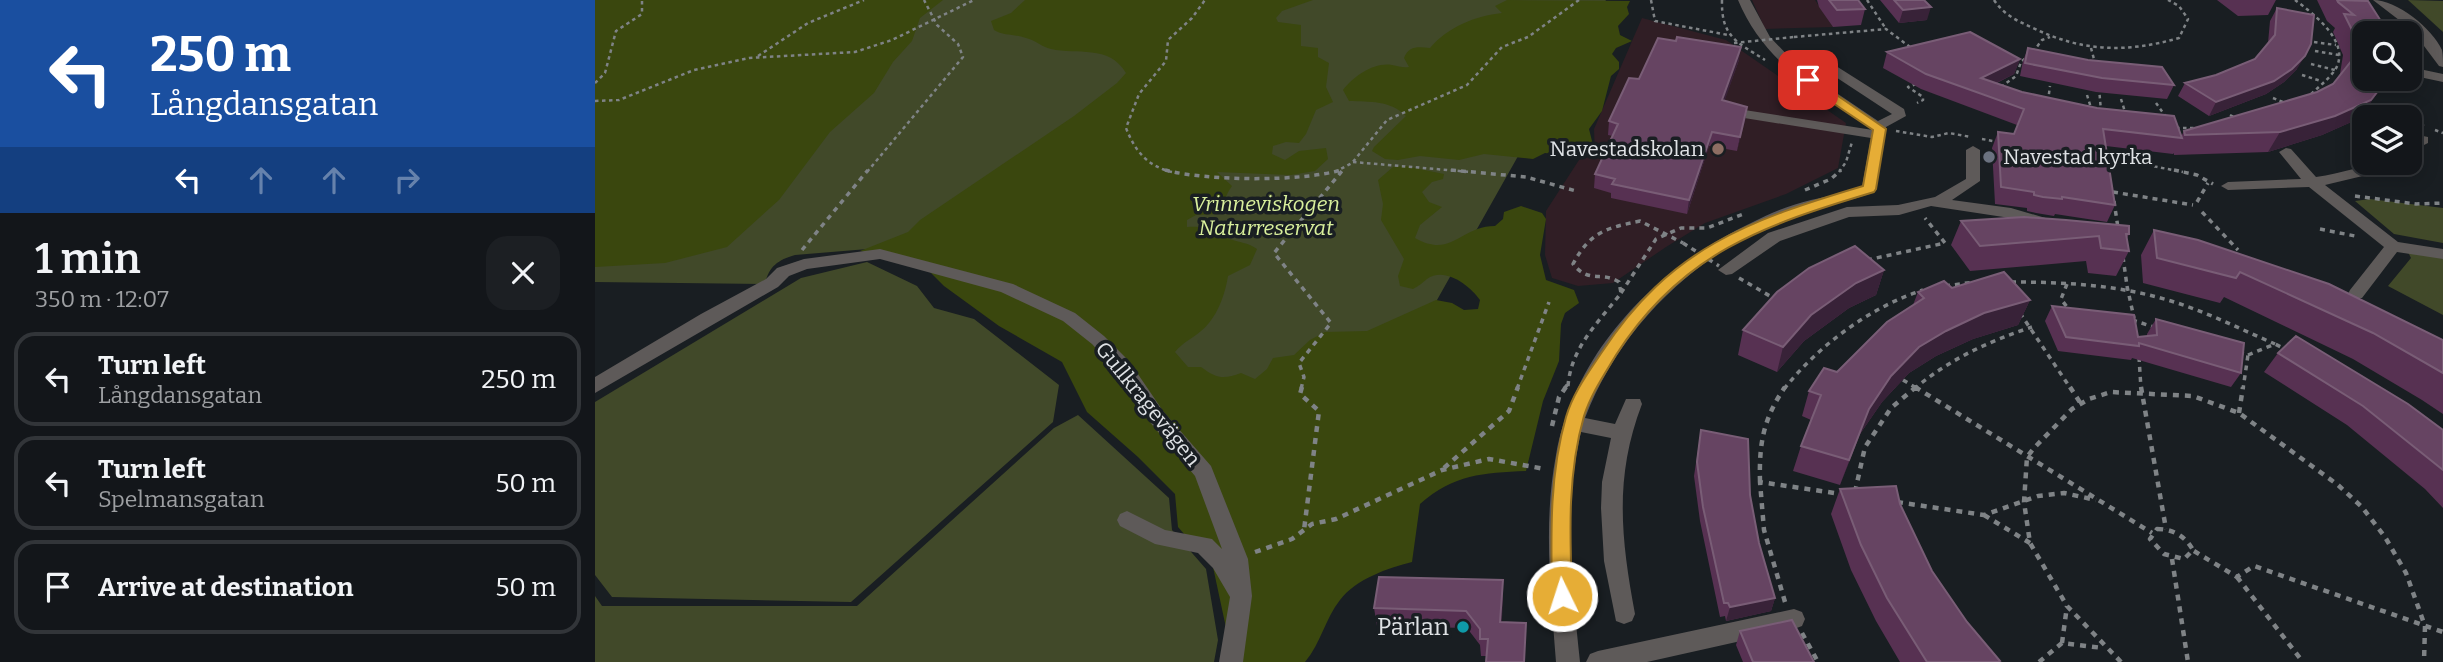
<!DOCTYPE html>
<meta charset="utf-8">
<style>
body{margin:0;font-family:Bitter,serif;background:#1c1f23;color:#f1f3f6;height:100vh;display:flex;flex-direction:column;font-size:26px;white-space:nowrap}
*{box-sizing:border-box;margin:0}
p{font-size:23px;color:#9d9fa2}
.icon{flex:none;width:38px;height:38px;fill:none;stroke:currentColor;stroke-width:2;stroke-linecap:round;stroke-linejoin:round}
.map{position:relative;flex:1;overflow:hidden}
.sheet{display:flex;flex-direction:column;background:#13161a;width:595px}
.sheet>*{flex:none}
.hud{background:#1a4fa0;color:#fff;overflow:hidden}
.controls{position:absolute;left:1757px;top:21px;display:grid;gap:14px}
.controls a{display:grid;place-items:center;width:70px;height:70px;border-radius:14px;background:#13161a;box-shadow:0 4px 18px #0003,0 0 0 2px #323539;font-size:35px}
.pin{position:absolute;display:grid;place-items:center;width:60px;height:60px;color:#fff;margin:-30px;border-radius:14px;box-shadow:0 4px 10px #0006}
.me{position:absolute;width:77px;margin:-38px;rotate:356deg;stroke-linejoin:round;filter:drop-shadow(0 0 5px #0008)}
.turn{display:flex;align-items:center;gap:24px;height:147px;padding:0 35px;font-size:32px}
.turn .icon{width:91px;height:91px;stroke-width:2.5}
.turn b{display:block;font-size:49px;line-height:60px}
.lanes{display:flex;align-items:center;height:66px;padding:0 35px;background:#0003;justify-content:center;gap:35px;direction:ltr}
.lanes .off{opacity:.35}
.round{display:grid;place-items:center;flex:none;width:74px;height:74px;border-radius:21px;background:#1c1f23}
.headline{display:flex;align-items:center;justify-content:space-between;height:119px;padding:0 35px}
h1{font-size:42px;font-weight:600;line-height:52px}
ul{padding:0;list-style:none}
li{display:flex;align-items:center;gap:21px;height:94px;margin:0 14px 10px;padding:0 21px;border:4px solid #323539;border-radius:21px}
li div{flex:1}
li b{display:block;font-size:26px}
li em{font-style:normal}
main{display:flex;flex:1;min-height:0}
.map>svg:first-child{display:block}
.education{fill:#301e25}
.green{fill:#414929}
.forest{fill:#3a470e}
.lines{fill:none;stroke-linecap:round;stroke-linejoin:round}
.path-far2{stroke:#7f8386;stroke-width:2.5;stroke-dasharray:3.5 3.5;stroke-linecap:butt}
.path-far1{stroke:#7f8386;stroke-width:3.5;stroke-dasharray:5 5;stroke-linecap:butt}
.path{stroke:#7f8386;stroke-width:4.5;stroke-dasharray:6 6;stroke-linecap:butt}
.minor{fill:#5e5a59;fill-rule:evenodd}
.path-bridge-far1{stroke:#7f8386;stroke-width:2.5;stroke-dasharray:3.5 3.5;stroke-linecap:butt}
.path-bridge{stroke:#7f8386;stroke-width:3.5;stroke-dasharray:5 5;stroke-linecap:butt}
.wall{fill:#573152}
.shaded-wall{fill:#382238}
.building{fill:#664462;stroke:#795d76;stroke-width:2}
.route{fill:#e6ad36;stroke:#967023;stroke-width:2}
.education-dot{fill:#8d6e63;stroke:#191e22;stroke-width:2.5}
.worship-dot{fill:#6b7280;stroke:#191e22;stroke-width:2.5}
.culture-dot{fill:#0f9aa8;stroke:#191e22;stroke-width:2.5}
.labels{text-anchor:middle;stroke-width:7;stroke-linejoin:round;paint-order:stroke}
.poi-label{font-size:21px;fill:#dfe2e5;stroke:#191e22;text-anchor:end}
.park-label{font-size:21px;font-style:italic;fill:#d9f09c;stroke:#191e22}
.street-label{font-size:21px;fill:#dfe2e5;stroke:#191e22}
.near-poi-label{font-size:24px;fill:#dfe2e5;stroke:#191e22;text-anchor:end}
</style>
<main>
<section class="sheet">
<div class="hud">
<div class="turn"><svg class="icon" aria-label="left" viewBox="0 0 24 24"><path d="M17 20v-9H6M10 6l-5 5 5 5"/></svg><div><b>250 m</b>Långdansgatan</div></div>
<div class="lanes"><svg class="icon" aria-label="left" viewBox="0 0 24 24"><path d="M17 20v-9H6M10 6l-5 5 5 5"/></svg><svg class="icon off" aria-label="ahead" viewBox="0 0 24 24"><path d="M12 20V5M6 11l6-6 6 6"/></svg><svg class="icon off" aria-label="ahead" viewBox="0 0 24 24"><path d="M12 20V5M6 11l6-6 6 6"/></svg><svg class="icon off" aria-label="right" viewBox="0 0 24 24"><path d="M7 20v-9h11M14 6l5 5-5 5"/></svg></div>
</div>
<div class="headline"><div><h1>1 min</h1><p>350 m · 12:07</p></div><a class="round"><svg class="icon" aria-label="close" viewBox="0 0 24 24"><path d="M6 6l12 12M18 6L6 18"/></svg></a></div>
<ul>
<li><svg class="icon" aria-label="left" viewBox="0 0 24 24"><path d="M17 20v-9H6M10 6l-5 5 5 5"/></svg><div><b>Turn left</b><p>Långdansgatan</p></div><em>250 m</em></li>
<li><svg class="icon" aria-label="left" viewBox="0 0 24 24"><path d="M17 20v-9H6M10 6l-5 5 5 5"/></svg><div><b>Turn left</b><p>Spelmansgatan</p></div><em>50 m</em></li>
<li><svg class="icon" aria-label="arrive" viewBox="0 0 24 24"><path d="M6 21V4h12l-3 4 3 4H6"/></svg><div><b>Arrive at destination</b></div><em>50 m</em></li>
</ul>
</section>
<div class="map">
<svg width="1848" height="662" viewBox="0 0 1848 662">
<rect width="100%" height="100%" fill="#191e22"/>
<path class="education" d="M1157,0H1220L1238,27L1170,29Z
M1047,18L1131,40L1251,123L1243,168L1191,194L1110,223L1071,247L1018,283L983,286L957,278L950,255L951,211L984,160L1000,155L999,129Z"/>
<path class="green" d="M0,0H1011L771,426L622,467L309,246L200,255C183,260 174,266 170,284L0,282Z
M1813,0L1848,1V32Z
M1775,199L1848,208V243L1799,234L1760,201Z
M1813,252L1848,257V315L1793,286L1816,258Z
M272,262L322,286L339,308L379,319L464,385L458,422L256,602L17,597L0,575V402L206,278Z
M483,415L574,498L577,530L611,569L623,640L619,662H0V596L7,606H262L459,428Z"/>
<path class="forest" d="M0,0H348L325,18L317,41L298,62L279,93L235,132L184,200L132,247L70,263L0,267Z
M430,0H718L687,11L681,18L683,22L706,25V46L723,48V57L734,63L731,87L738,102L721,110L711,134L704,143L691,142L678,146L677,154L690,160L704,151L731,148L733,159L720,171L696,175L622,172L637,186C630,195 629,205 623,214L601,215L592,220V227C615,226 616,230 635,239C645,243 652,242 662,249L655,265L633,276C630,295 622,318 606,331C597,339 588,342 580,352L593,367H606C621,378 628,380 646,373L660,379L672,369L678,358L699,355L715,340L730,332L772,331L841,300L857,303L869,310L883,309L885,300C875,286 850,266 832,279C827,283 824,286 818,289L805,286L803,276L809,259L786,220L788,204L783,180L798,167L810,166L849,174L848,179L837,182L827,192L834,202L847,207L825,225L820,238C857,259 865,226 900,226L908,219L909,212L926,206L947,213L951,219L945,255L951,280L979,290L984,303L970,313L966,324L964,361L948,401L931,471C888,473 859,474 825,504L817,562C793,568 761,579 745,600C730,619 726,643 710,662H628L633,637L618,567L583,527L580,494L543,457L492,412L467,362L404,326L349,286L324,261L265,251L313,232L325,220L479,116L522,83L531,73C514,44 482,55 456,49C447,47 440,40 431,38C420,34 409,36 399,30L396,21L416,13Z
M912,0L1035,1L1032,7L1034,14L1023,26L1025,35L1037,41L1021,48L1017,54L1024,62V69L1016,76L1007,111L994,129L999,149L997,154L983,157L950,153L938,159L889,154L864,160L825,156L803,160L790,159L777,151L779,147L811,116C795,100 775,102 754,101L748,90C759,76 779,62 797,65C804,66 807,68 814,67L809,58C814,45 824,47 835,48C853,27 880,16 907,13L900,6Z"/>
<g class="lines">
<path class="path-far2" d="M1056,0L1060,21L1133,35
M1127,0C1126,37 1142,42 1170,60
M1272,0L1291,29
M1399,0C1408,14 1422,21 1438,28C1488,52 1531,53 1584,38L1593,19L1584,6L1573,0
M1700,0C1719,14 1757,43 1740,70C1733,80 1722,88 1713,97
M1199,37L1291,29L1319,50
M1719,42L1741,45
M1496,48L1500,63
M1720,51L1744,55
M1438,52L1447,40L1455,37
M163,56L213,23L269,0
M1716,64L1740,70
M1707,75L1726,81
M0,83L10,73L21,31L47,14V0
M1321,84L1313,87L1328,97V100L1322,103
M1406,87L1421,76L1426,62L1432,57
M1504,88L1506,111
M1492,95L1497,111
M1678,98L1693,104
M1526,99L1531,115
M0,101L24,100L99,70L154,58L260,52L297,40L379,0
M1453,101L1455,86
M1561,103L1571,117
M1769,104L1806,117
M1635,115L1643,119
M1815,121L1829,126
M1581,128H1601
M1840,130L1848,133
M1301,131L1337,137L1354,133L1376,137
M1387,139L1403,142
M1511,157L1588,172
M758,162L876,172
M272,172L368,57L363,44L342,25L329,0
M577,172C552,166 540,151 531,128L544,94L571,61L573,40L597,18L610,0
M740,172L757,163L792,120L872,85L907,47L933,37L984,0
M1244,172L1251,162L1257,142"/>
<path class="path-far1" d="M570,170C611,181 706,182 746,170
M856,170L931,177L981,191
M1579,170L1602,175L1618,184
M1210,190L1236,179L1246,170
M1518,192L1598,205
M1760,196L1821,204L1848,203
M1602,202L1613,183
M1607,212L1643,250
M1725,229L1760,236
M207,250L273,170
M1272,260L1350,243L1330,218
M1144,278L1180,299
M1416,282C1470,282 1524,285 1576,301C1612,312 1645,329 1680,344
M1472,284L1466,299L1475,311
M1350,286L1380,282
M1532,286L1539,318
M1026,293L1061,239L1086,228H1112L1151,213
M1425,313L1476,389
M1537,320L1559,327
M1644,352L1653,355L1648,389
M1653,355L1680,344L1690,349
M1544,357L1546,389
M1308,380L1323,389
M973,386C976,347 1004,322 1026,293L1024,282C1007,271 994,284 978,264C995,232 1011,228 1045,221L1088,243
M706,389L709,377L704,363L736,323L679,253L747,171
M922,389L954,302
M969,389L972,385
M1189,389C1223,346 1275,307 1328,290
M1319,389C1355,359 1392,342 1437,327"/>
<path class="path" d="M707,387L705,394L724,411L709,530
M1320,387L1557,533
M1475,387L1486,404
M1546,387L1571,529
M1644,413L1648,387
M957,426L964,397L971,387
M849,468L914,411L923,387
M1165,482C1164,444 1168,419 1190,387
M1260,492L1270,447L1296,408L1321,387
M1302,502L1389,515L1443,496L1469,493L1501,500
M1389,515L1435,543
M1562,529C1578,529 1590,536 1598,550L1589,559L1569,554L1555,539Z
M1599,551L1642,577L1659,566L1848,632
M660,552L697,539L717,524L741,519L847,470L894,459L950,469
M1577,559L1593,662
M1642,577L1708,662
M1190,602L1169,530L1165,482L1246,494
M1207,633L1223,662
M1467,643L1472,606
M1444,662L1467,643L1508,648
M1526,662L1472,606L1435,543L1429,502L1432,457L1439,448L1477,409L1494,399L1516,392L1598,396L1644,413L1743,485L1767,507L1790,537L1811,573L1830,626L1829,662"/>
<path class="minor" d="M1143,0H1155L1175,37L1199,62L1230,59L1309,109L1311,116L1291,127L1279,192C1254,202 1228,205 1202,214C1106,249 1027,322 990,418L1020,424L1031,399H1045L1047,404C1019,477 1026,539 1040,614L1037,621L1029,624L1021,621L1009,561L1006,508L1007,482L1016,438L986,432C968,508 977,585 985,662H961C956,594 948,523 961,455C980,350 1063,267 1156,223C1175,213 1195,205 1216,200C1233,196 1250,193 1267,187L1276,138L1143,117L1136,113L1143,109L1278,130C1224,93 1169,63 1143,0ZM1224,66L1297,114L1283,121L1206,69Z
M1778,0C1802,0 1837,28 1847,50C1848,55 1848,62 1848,67L1844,66L1817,30Z
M1815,67L1848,74V82L1815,75Z
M1828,136L1833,137V143L1815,152V142Z
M1378,146L1385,150V181L1357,200L1416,208L1454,219L1457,222L1454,225L1449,227L1415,218L1336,206L1304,215L1254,217L1185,241L1137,274L1131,275L1123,270L1173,233L1252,207L1303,205L1340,197L1371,179V150Z
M1691,148L1696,149L1721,177C1747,174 1770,163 1796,163L1776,174L1730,185L1803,242L1848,249V259L1802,252L1767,298H1755L1753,294L1755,290L1789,247L1714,187L1633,190L1626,186L1633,182L1706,179L1684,152Z
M285,249L418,284L480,313L509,336L534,361L568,411L616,466L653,559L657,596L648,662H624L635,597L618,568L603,553L560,544L525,526L522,520L525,514L532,511L570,530L617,539L627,549L600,476L554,421L522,371L497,344L468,321L406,292L285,259L212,269L194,276L183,287L0,393V377L106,314L171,279L182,268L209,259Z
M1199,609L1207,612L1210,619L1207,626L1199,629L1052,662H991L995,654L1003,651Z"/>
<path class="path-bridge-far1" d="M1139,43L1199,37"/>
<path class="path-bridge" d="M1519,201L1523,228
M1088,243L1124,266
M1528,257L1532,286"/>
</g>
<path class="wall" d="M1222,0H1263L1270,9L1266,25L1238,27L1224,7Z
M1285,0H1329L1332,20L1304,23Z
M1622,0H1681L1673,15L1643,16Z
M1722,0H1768L1784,91L1763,119L1727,135L1673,152L1579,155V153L1578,154L1511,146L1520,205L1512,222L1460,214L1459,216L1441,213L1432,211V208L1400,204L1397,148L1403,132L1419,134L1422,125L1326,89L1288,68L1292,52L1425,59L1419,74L1402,83L1427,92L1586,137L1589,131L1722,92L1738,84L1745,74L1748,55L1738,32L1740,28L1732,21Z
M1682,8L1702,69L1689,82L1671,94L1614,116L1583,96L1590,83L1621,75L1660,59L1673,43L1675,21Z
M1433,48L1579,85L1572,99L1501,92L1425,76L1428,61Z
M1144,60L1129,101L1152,107L1142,151L1114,146L1092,214L1016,198V193L999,188L1000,174L1018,136L1013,135L1014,121L1044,79Z
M1366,221L1534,234L1532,238L1534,251L1521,276L1493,273L1491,261L1375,271L1356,245Z
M1559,230L1848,340V414L1827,400L1758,359L1629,297L1625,303L1548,283L1546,255Z
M1289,270L1281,295L1254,308L1209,341L1182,372L1143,355L1148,330Z
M1357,288L1435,300L1423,325L1378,339L1341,356L1314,373L1287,402L1265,434L1245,485L1198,471L1206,446L1216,420L1207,416L1214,391L1242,372L1318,305L1323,292Z
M1457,306L1543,337L1552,336V334L1561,319L1646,373L1636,387L1537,358L1536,360L1463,351L1450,321Z
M1683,353L1848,430V508L1830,489L1752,425L1669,372Z
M1106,430L1155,495L1164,543L1180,598L1176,611L1131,621L1130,616L1125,617L1105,521L1099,476Z
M1245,489L1305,504L1337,571L1372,622L1405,661V662H1305L1281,621L1256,570L1236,514Z
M908,580V598L892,656H886L885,645L872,628L782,626L779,608Z
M1145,631L1219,662H1148L1141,645Z"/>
<path class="shaded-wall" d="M1336,7L1332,20L1304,23L1308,10Z
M1146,47L1144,60L1125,114L1127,100Z
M1710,56L1702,69L1689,82L1671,94L1614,116L1621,102Z
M1425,59L1419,74L1383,92L1386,78Z
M1792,79L1784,91L1763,119L1727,135L1673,152L1685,132Z
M1152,107L1150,121L1142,151L1145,137Z
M1117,132L1114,146L1092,214L1094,200Z
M1289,270L1281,295L1254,308L1209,341L1182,372L1188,347L1216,315L1261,283Z
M1435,300L1423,325L1378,339L1341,356L1314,373L1287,402L1265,434L1245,485L1274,409L1296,376L1324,347L1351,331L1389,313Z
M908,580V598L906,639L905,622Z
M1180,598L1176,611L1131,621L1135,607Z"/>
<path class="building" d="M1234,0H1263L1270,9L1242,10Z
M1299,0H1329L1336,7L1308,10Z
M1742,0L1773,1L1791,29L1795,30L1796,33H1769V79H1792L1776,100L1740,116L1685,132L1590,135L1589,131L1722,92L1738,84L1757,60L1760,36L1749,14L1759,15L1743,2Z
M1682,8L1719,15L1716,44L1710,56L1697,69L1679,81L1621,102L1590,83L1621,75L1660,59L1680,35Z
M1375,32L1425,59L1386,78L1427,92L1502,108L1579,116L1587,138L1508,129L1520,205L1467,197V199L1448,197L1439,195V192L1406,187L1403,132L1419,134L1429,109L1331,74L1292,52Z
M1082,37L1146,47L1127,100L1152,107L1145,137L1117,132L1094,200L1017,184L1020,179L1000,174L1023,124L1014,121L1034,78L1044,79L1063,38L1081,41Z
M1433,48L1493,60L1567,67L1579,85L1507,78L1430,63Z
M1429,217L1471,220L1534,226V234H1531L1534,251L1506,248L1504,236L1385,246L1366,221Z
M1559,230L1603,240L1734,284L1848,340V373L1778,333L1645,272L1641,278L1562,258Z
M1260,246L1289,270L1261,283L1216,315L1188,347L1148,330L1182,292L1214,268Z
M1409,272L1435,300L1389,313L1351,331L1324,347L1296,376L1274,409L1254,460L1206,446L1226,395L1214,391L1229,368L1242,372L1292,322L1329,298L1323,292L1349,281L1357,288Z
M1457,306L1539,315L1543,337L1562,335L1561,319L1649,343L1646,373L1544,343V346L1471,337Z
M1701,336L1813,404L1848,430V470L1768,406L1683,353Z
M1106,430L1153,439L1155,495L1164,543L1180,598L1135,607L1133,603H1129L1108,507L1102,462Z
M1301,486L1305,504L1337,571L1372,622L1405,661L1403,662H1332L1292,598L1266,545L1245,489Z
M784,577L908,580L905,622L931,623L929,662H891L893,639H885V629L871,611L779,608Z
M1197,620L1219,662H1158L1145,631Z"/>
<path class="route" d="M1208,78H1217L1291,129L1281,189L1279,192C1169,225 1086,253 1021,355C1009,375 996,394 989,416C972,475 975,536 977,596L974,602L967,605L960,602L957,596C956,536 954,476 971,417C978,393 993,373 1007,352C1075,248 1154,220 1268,186L1278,130L1208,83Z"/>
<circle class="education-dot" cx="1123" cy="149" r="7"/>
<circle class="worship-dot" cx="1394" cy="157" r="7"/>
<circle class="culture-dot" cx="868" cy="627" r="7"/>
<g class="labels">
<g class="poi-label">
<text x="1109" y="156">Navestadskolan</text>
<text x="1408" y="164" text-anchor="start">Navestad kyrka</text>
</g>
<g class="park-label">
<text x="671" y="211">Vrinneviskogen<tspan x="671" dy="24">Naturreservat</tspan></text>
</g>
<g class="street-label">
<text transform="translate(553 404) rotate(51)" y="7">Gullkragevägen</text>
</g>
<g class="near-poi-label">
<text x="854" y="635">Pärlan</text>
</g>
</g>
</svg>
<div class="controls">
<a><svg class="icon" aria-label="search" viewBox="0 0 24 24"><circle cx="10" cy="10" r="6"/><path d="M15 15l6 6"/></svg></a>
<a><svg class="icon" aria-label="layers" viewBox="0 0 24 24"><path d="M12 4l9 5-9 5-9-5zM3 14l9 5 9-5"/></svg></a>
</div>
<div class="pin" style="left:1213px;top:80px;background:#d93025"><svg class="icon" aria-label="arrive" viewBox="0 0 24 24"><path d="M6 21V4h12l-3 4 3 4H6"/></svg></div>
<svg class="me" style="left:967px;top:596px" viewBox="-20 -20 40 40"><circle r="17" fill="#e6ad36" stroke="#fff" stroke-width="3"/><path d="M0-11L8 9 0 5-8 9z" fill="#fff"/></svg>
</div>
</main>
